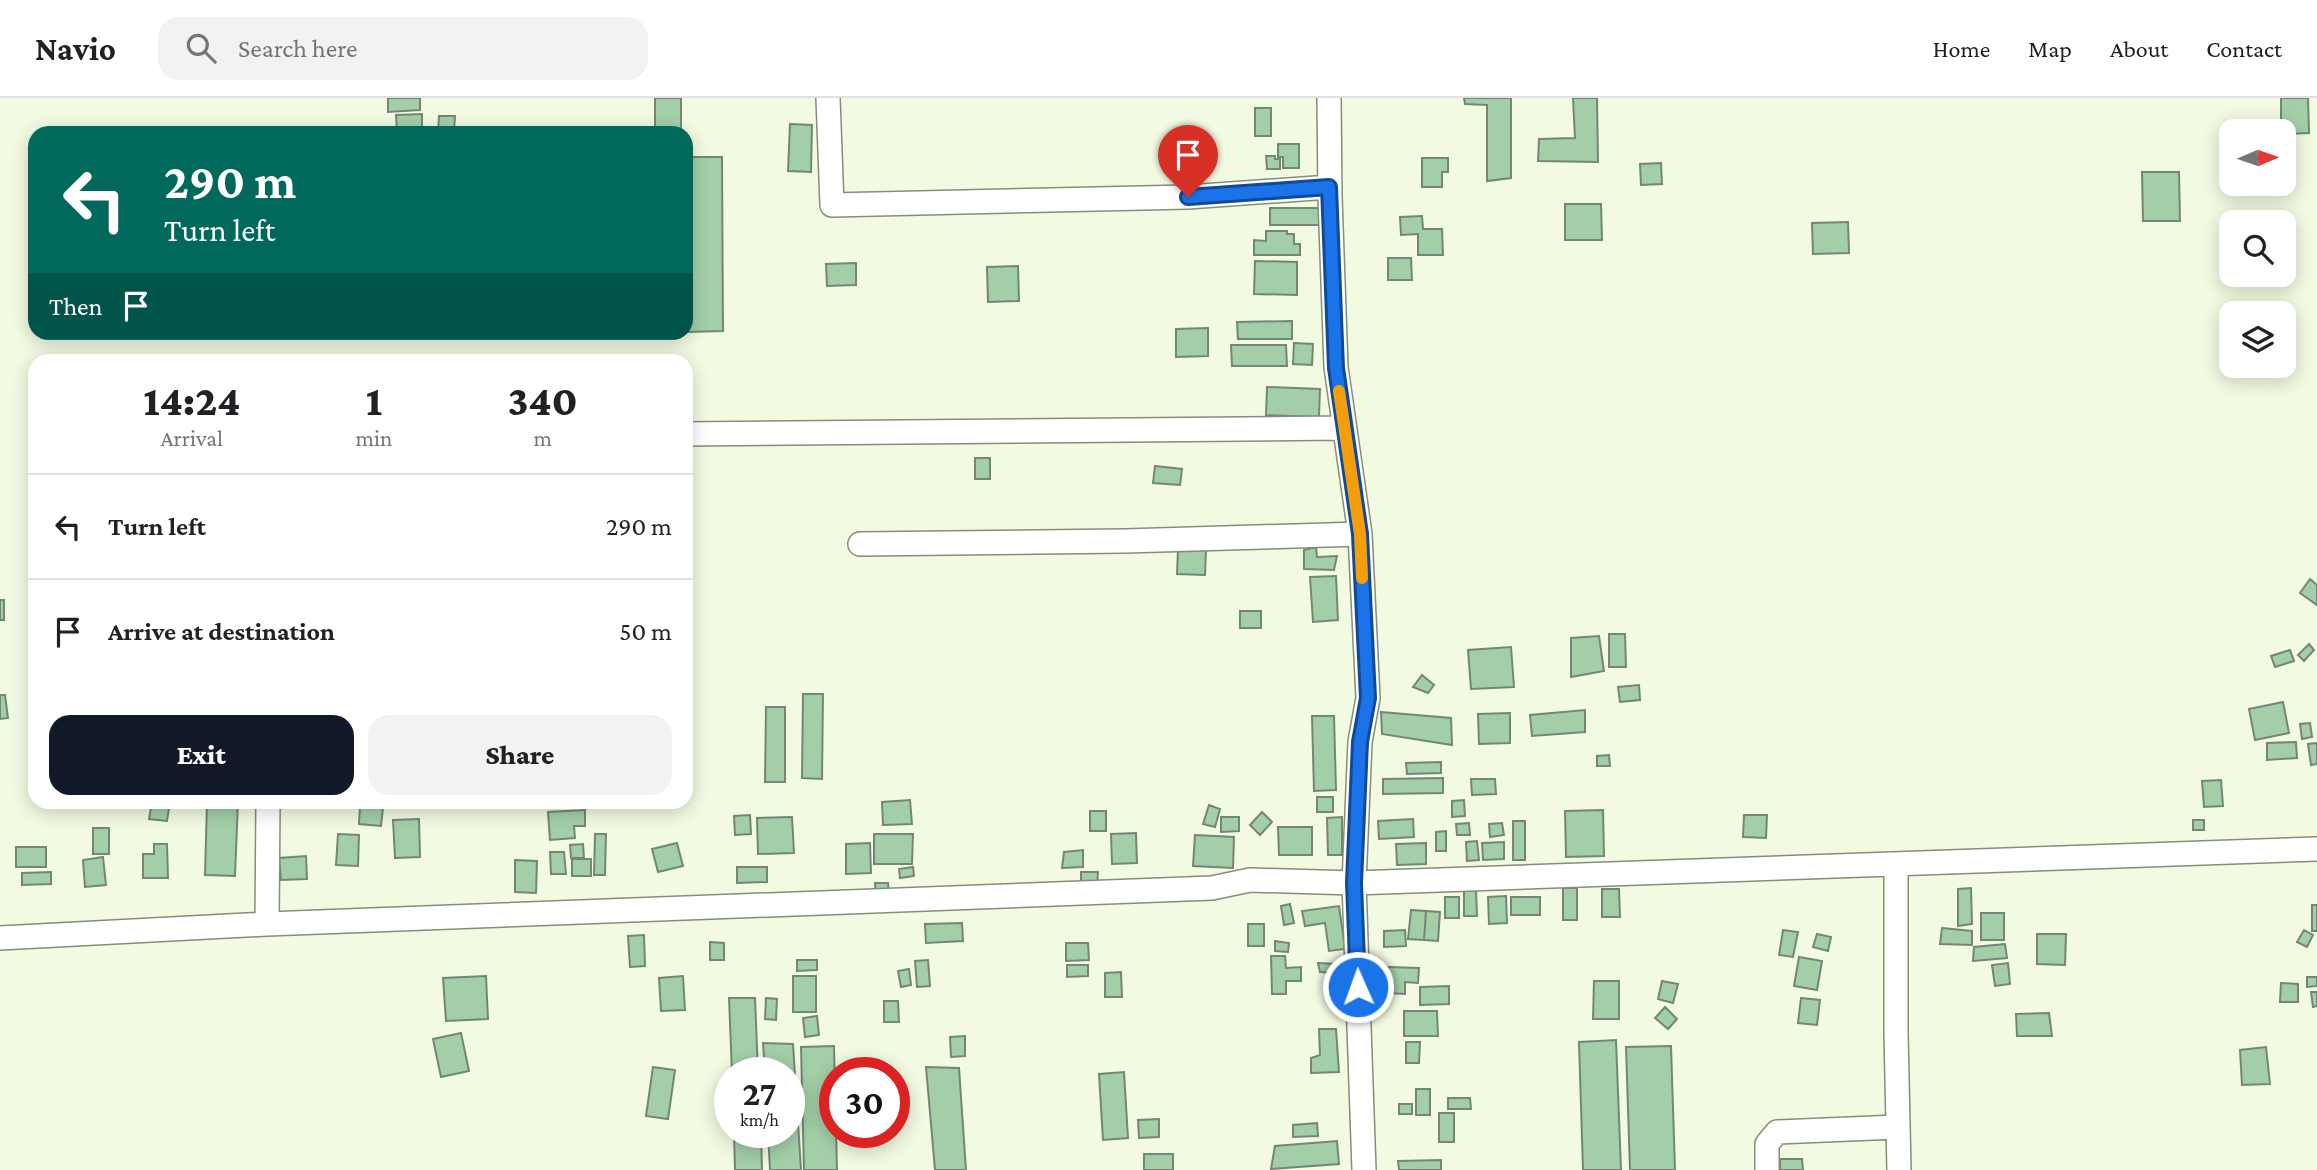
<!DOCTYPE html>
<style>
body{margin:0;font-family:"Crimson Pro",serif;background:#f2f2f2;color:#202124;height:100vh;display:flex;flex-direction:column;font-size:26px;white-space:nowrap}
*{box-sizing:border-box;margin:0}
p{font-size:23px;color:#757577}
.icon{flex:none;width:38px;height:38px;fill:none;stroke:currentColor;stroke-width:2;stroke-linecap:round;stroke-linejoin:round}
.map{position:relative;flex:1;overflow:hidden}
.sheet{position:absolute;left:28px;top:256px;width:665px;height:455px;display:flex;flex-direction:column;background:#fff;border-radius:21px;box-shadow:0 4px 18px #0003}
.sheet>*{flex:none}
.top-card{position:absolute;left:28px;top:28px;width:665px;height:214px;border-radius:21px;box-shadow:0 4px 18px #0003;background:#00695c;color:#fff;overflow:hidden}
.needle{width:46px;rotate:88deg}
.fabs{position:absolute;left:2219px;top:21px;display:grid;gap:14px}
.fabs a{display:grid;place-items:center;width:77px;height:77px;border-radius:14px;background:#fff;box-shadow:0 4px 18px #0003;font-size:35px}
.speed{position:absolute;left:714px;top:959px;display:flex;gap:14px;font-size:35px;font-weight:700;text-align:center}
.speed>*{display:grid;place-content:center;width:91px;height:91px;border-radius:50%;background:#fff;box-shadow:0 4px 18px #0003;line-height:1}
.speed small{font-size:18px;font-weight:400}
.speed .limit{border:10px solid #d22;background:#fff;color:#111}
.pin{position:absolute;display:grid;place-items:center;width:60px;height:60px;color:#fff;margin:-72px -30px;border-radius:50% 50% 50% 0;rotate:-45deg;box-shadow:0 0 7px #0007}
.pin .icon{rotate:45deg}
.me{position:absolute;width:77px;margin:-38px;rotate:358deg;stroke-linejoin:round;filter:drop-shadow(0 0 5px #0008)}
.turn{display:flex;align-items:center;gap:24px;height:147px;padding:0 21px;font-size:32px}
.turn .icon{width:91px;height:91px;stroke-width:2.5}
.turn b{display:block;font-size:49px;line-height:60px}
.then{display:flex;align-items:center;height:66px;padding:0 21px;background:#0003;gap:14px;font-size:26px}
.eta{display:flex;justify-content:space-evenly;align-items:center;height:119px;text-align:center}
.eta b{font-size:42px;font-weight:800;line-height:49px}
.action{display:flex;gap:14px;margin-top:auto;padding:14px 21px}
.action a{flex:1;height:80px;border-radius:21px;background:#111827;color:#fff;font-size:28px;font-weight:800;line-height:80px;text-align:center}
.action a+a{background:#f2f2f2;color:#202124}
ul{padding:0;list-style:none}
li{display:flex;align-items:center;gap:21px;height:105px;padding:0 21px;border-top:2px solid #e0e0e0}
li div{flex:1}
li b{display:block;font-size:26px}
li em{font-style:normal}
header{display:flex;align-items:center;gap:42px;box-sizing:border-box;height:98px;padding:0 35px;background:#fff;border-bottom:2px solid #e0e0e0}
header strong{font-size:33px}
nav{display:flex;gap:38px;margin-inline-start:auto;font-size:24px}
.search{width:490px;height:63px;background:#f2f2f2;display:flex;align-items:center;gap:18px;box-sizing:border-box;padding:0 24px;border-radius:21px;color:#757577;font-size:26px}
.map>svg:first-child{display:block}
.building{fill:#a2cfa8;stroke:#748676;stroke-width:2}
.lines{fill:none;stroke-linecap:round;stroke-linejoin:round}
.minor-casing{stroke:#868d78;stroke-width:26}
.minor{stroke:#fff;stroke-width:23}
.route-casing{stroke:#114b97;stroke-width:18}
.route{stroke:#1a73e8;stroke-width:12}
.slow{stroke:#f59e0b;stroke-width:12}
</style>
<header>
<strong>Navio</strong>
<div class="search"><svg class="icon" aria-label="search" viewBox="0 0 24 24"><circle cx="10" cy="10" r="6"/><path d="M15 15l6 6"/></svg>Search here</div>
<nav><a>Home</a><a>Map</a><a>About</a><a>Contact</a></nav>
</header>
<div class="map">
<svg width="2317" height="1072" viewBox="0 0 2317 1072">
<rect width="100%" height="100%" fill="#f2fae2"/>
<path class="building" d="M388,0H420V12L388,14Z
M655,0H681V35H655Z
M1464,0H1511V80L1487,83V7L1465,6Z
M1573,0H1597L1598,64L1538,63L1539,41L1575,40Z
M2281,0H2308L2309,35L2284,36V33H2281Z
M1255,10H1271V38H1255Z
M422,16V33L397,34L396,17Z
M439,18H455L454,35H438Z
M790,26L812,27L811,74L788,73Z
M1278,46H1299V70H1283V59H1278Z
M1266,58H1275V61H1280V71H1267Z
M687,59H722L723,233L687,234Z
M1422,60H1448V74H1442V89H1422Z
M1661,65L1662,86L1641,87L1640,66Z
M2142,74H2179L2180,123H2143Z
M1565,106H1601L1602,142H1565Z
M1270,110H1325V127H1270Z
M1422,118L1423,131H1442L1443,157H1418V136L1401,137L1400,119Z
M1848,124L1849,155L1813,156L1812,125Z
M1266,133H1287V136H1294V146H1300V157H1254V142L1266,143Z
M1388,160H1411L1412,182H1388Z
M1255,163L1297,164V197L1254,196Z
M856,165V187L827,188L826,166Z
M1018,168L1019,203L988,204L987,169Z
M1292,223V241H1238L1237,224Z
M1208,230V258L1176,259V231Z
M1294,245L1313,246L1312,267L1293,266Z
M1231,247H1286L1287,268H1232Z
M1267,289L1320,291L1319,319L1266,317Z
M975,360H990V381H975Z
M1155,368L1182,371L1180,387L1153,385Z
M1316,449L1317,459L1337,458L1334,472L1304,471V452Z
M1178,451L1206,452L1205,477L1177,476Z
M1336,478L1338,522L1313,524L1310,479Z
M2310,481L2317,487V507L2300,495Z
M0,502H4V522H0Z
M1240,513H1261V530H1240Z
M1609,536H1625L1626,569H1609Z
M1599,538L1604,573L1571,579V540Z
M2309,546L2314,552L2304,563L2298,557Z
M1511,549L1514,589L1471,591L1468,552Z
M2290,552L2294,563L2275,569L2271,558Z
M1422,577L1434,587L1428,595L1413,589Z
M1639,587L1640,602L1620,604L1618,589Z
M803,596H823L822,681L802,680Z
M0,597H5L8,620L0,621Z
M2283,604L2289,635L2255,642L2249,611Z
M766,609H785V684H765Z
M1585,612V634L1532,638L1530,617Z
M1381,614L1451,620L1452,647L1382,636Z
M1510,615V645L1479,646L1478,616Z
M1312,618H1334L1336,692L1314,693Z
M2310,625L2312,639L2302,641L2300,626Z
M2296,644L2297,660L2267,662V645Z
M2317,645V666L2311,667L2308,646Z
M1609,657L1610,668H1597V658Z
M1441,664V675L1407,676L1406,665Z
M1443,680V695L1383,696V681Z
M1471,681H1495L1496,696L1472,697Z
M2221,682L2223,708L2204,709L2202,683Z
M1317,699H1333V714H1317Z
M910,702L912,726L883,727L882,704Z
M1464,702L1465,718L1452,719V703Z
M152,704H170L167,723L149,721Z
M207,704H238L235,778L205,777Z
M1209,707L1220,711L1215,729L1203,726Z
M360,708L383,710L381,728L359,726Z
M585,712V728H574L575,740L550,742L548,714Z
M1603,712L1604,758L1566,759L1565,713Z
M1090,713H1106V733H1090Z
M1262,714L1272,724L1260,737L1250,727Z
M750,717L751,736L735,737L734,718Z
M1744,717H1767L1766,740L1743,739Z
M792,719L794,755L758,756L757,720Z
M1221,719H1239V733L1221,734Z
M1342,719V757H1328L1327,720Z
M419,721L420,759L395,760L393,722Z
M1413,721L1414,739L1379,741L1378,723Z
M2193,722H2204V732H2193Z
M1513,723H1525V762H1513Z
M1469,725L1470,737H1457L1456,726Z
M1502,725L1504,737L1490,739L1489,726Z
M1278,729H1312V757H1279Z
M93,730H109V756H93Z
M1446,733V753H1436V734Z
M1136,735L1137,765L1112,766L1111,736Z
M338,736L359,737L358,768L336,767Z
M595,736H606L605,777H594Z
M874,736H913L912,766H874Z
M1195,737L1234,739L1233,770L1193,768Z
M1477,743L1479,762L1467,763L1466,744Z
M1504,744V761L1483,762L1482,745Z
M677,745L683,768L658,774L652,751Z
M870,745L871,775L846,776V746Z
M1426,745V766L1397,767L1396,746Z
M154,746H167L168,780H143V756H154Z
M583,746L584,760H571L570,747Z
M16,749H46V769H16Z
M1083,752V769L1062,770L1064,754Z
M550,754H564L566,776H551Z
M306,758L307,781L281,782L279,760Z
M103,759L106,787L85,789L83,762Z
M572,761H591V778H572Z
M515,762L537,763L536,795L515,794Z
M737,769H767V784L737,785Z
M913,769L914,778L900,780L899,771Z
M51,774V786L22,787V775Z
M1081,774H1098L1097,789H1081Z
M875,785H888L889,797L876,798Z
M1563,790H1577V822H1563Z
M1971,790L1972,826L1958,828V791Z
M1464,791H1476L1477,818H1464Z
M1602,791H1619L1620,819H1602Z
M1506,798L1507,825L1489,826L1488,799Z
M1445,799H1459V820H1445Z
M1511,799H1540V817H1511Z
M1290,806L1294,825L1284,827L1281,808Z
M2312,807H2317V833H2312Z
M1339,808L1345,851L1329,853L1325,825L1305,828L1302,813Z
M1411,812L1426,813L1424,842L1408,841Z
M1426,813L1440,814L1438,843L1424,842Z
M1981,815H2004V842H1981Z
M962,825L963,843L926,845L925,826Z
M1248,826H1264V848H1248Z
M1942,830L1972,833V847L1940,846Z
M1405,832L1406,848L1384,849V833Z
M1783,832L1798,834L1793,859L1779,857Z
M2304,832L2313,837L2307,849L2297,844Z
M1817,836L1831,839L1828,853L1813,849Z
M2037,836H2066L2065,867L2037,866Z
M644,837L645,868L630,869L628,838Z
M1275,843L1289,845L1288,854L1275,853Z
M710,844L724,845V862H710Z
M1066,845H1088L1089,862L1066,863Z
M2005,846L2007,860L1973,863L1974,849Z
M1271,858H1285L1286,870L1301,869V883H1286V896H1272Z
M1799,859L1822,863L1817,892L1794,888Z
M797,862H817V872L797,873Z
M928,862L930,888L917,889L915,863Z
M1318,865L1336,866L1335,875L1320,874Z
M2008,865L2010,886L1995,888L1992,867Z
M1067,867H1088V878L1067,879Z
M1388,869L1419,870L1418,885L1405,884V896L1388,895Z
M909,871L911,887L901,889L898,873Z
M1121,874L1122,899H1105V875Z
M486,878L488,921L446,923L443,880Z
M683,878L685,912L661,913L659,880Z
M793,878H816V914H793Z
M2307,879H2317V888L2307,889Z
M1594,883H1619V921H1593Z
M1662,883L1678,886L1673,905L1658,901Z
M2281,885L2298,886V904H2280Z
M1449,888V906L1420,907V889Z
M2311,894H2317V908L2313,909Z
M729,900H755L758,975H732Z
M766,900L777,901L776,922L765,921Z
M1801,900L1820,902L1817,927L1798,925Z
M884,903H898L899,924H884Z
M1665,909L1677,921L1668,931L1655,920Z
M1404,913H1437L1438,938H1404Z
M2049,915L2052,938H2017L2016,916Z
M817,918L819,937L805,939L803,920Z
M1319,931H1336L1339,974L1311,975V960L1320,957Z
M461,935L469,973L441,979L433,941Z
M965,938V958L951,959L950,939Z
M1616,942L1621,1072H1583L1579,944Z
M1406,944H1420L1419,965H1406Z
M763,945L793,946L801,1072H770L768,1034H789V975H765Z
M834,948L837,1072H804L801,949Z
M1671,948L1675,1072H1630L1626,949Z
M2266,949L2270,986L2242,987L2240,952Z
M653,969L675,972L668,1021L646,1018Z
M926,969L959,970L966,1072H935Z
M1124,974L1128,1040L1103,1042L1099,976Z
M1416,991H1430V1017H1416Z
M1448,1000H1470L1471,1011H1448Z
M1399,1006H1412V1016H1399Z
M1439,1015H1454V1044H1439Z
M1159,1021V1039L1139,1040L1138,1022Z
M1317,1025L1318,1038L1293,1039V1027Z
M734,1034H761L762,1072H735Z
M1337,1043L1339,1066L1271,1071L1275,1048Z
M1144,1056H1173V1072H1144Z
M1780,1061H1802L1803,1072H1780Z
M1441,1062V1072H1399L1398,1063Z"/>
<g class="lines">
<defs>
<path id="minor" d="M828,0L832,107L1188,99L1330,89
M1329,0L1330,99L1336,269L1360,436L1368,600L1360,644L1354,785L1364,1072
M686,336L1344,330
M860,446L1125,443L1360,436
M1896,766V935L1899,1072
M267,826L268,704
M0,840L267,826L1212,790L1250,782L1354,785L2317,751
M1767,1072V1046L1777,1034L1897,1029"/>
</defs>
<use href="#minor" class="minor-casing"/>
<use href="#minor" class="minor"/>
</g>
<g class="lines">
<defs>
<path id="route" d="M1188,99L1329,89L1336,270L1360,436L1368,600L1360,644L1354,785L1358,889"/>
</defs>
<use href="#route" class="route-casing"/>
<use href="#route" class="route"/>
<path class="slow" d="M1339,293L1360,436L1362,480"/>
</g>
</svg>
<div class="fabs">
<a><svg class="needle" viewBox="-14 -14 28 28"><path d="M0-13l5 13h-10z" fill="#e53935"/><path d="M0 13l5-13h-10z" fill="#757577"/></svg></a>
<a><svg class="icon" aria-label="search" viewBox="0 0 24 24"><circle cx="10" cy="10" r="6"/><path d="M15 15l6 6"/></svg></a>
<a><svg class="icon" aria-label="layers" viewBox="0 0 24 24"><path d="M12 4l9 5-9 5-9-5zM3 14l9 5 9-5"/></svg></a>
</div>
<div class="speed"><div>27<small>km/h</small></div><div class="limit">30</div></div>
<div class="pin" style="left:1188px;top:99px;background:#d93025"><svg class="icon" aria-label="arrive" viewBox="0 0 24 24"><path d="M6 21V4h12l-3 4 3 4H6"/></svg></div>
<svg class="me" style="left:1358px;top:889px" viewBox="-20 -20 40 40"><circle r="17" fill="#1a73e8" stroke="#fff" stroke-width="3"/><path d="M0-11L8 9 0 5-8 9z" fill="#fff"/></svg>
<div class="top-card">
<div class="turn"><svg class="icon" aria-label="left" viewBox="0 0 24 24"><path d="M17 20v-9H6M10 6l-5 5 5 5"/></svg><div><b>290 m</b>Turn left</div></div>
<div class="then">Then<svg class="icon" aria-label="arrive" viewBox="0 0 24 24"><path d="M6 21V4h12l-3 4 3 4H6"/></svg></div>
</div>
<section class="sheet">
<div class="eta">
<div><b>14:24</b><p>Arrival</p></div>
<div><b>1</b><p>min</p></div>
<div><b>340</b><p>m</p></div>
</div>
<ul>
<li><svg class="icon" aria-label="left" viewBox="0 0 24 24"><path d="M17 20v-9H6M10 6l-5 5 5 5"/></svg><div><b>Turn left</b></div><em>290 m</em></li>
<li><svg class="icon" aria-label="arrive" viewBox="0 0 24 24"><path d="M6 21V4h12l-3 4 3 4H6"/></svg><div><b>Arrive at destination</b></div><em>50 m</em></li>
</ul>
<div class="action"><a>Exit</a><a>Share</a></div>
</section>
</div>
